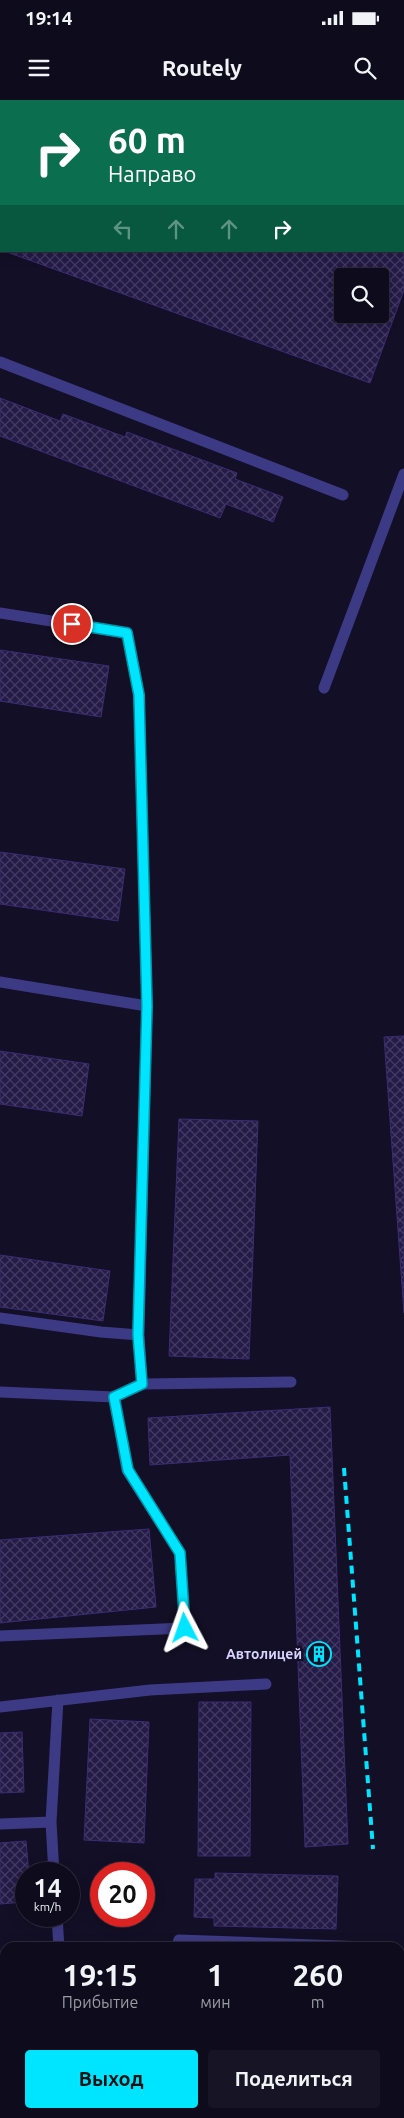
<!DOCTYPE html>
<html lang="ru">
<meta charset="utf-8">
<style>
body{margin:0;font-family:Ubuntu,sans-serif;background:#171425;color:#f1f3f6;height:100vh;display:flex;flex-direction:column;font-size:19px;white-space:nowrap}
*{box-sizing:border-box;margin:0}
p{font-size:16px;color:#9b9ba3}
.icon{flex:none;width:28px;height:28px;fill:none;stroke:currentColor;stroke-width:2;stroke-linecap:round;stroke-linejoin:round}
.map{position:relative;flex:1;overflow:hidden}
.side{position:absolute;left:0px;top:1842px;width:405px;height:176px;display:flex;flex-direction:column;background:#0e0b1c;border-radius:15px 15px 0 0;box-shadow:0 2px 12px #0003,0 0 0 1px #2e2b3b}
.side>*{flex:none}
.hud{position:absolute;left:0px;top:0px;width:405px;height:152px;box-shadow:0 2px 12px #0003,0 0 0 1px #2e2b3b;background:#0b6e4f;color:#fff;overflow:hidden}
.tools{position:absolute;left:334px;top:168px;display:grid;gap:10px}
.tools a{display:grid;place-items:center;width:55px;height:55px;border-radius:5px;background:#0e0b1c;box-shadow:0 2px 12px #0003,0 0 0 1px #2e2b3b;font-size:25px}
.speed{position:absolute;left:15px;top:1762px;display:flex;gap:10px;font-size:25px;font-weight:700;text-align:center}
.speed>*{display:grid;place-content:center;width:65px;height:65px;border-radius:50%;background:#0e0b1c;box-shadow:0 2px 12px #0003,0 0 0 1px #2e2b3b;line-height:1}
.speed small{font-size:12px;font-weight:400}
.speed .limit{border:8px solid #d22;background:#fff;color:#111}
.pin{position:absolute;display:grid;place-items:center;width:42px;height:42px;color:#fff;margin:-21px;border:2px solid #fff;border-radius:50%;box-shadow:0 1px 5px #0007}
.me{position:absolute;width:55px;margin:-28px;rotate:356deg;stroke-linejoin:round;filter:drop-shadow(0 0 4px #0008)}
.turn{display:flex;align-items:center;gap:18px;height:105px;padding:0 25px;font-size:22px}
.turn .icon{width:65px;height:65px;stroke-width:2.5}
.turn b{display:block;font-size:35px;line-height:42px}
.lanes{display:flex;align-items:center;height:48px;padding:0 25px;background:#0003;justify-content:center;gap:25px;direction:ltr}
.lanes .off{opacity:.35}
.eta{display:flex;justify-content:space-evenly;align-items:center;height:85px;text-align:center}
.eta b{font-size:30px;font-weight:700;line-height:35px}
.button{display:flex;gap:10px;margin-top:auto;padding:10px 25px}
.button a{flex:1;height:58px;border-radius:5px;background:#00e5ff;color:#111;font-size:20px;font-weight:700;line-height:58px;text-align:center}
.button a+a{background:#171425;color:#f1f3f6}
.status{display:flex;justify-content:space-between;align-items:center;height:35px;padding:0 25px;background:#0e0b1c;direction:ltr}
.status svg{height:14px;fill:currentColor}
header{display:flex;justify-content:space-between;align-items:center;height:65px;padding:0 25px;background:#0e0b1c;font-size:22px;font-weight:700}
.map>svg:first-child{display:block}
.building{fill:url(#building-cross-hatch);stroke:#3b2d73;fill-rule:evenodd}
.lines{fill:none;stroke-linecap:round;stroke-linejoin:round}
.lane{stroke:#3d3a85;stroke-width:11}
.rail{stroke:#00e5ff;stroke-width:4;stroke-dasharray:8 6;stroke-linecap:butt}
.route-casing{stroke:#0095a6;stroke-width:12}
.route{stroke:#00e5ff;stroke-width:9}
.labels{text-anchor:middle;stroke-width:5;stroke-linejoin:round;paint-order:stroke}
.poi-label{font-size:14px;font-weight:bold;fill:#d9d4ff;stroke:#130f26;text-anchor:end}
</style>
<div class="status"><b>19:14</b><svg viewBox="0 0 49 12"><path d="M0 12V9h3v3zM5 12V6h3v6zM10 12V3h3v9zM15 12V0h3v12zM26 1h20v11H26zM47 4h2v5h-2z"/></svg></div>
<header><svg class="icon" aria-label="menu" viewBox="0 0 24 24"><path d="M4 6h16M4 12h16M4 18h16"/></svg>Routely<svg class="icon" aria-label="search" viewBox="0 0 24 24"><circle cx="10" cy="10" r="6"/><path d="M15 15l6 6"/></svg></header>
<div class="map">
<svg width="404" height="2018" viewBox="0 0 404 2018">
<defs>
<pattern id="building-cross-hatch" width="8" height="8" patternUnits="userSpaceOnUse" patternTransform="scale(1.25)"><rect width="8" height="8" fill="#241b47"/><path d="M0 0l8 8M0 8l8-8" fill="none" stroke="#433b63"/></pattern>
</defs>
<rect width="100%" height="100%" fill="#130f26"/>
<path class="building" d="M0,0H404V190L370,283L4,151H404V1H1V150ZM342,176H380V214H342Z
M0,298L60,321L63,314L125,337L127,332L237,373L235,379L283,397L273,422L226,404L220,418L0,336Z
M0,550L109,566L101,617L0,601Z
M0,752L125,769L118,821L0,804Z
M404,936V1213L384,937Z
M0,951L89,964L82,1016L0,1004Z
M179,1019L258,1021L249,1259L169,1256Z
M0,1155L110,1171L103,1221L0,1207Z
M330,1307L348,1744L305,1747L290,1355L150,1365L148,1318Z
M149,1429L156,1507L0,1523V1440Z
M199,1602H251L250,1756H198Z
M90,1619L149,1622L144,1743L84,1740Z
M22,1632L24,1692L0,1693V1633Z
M26,1741L29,1774H26V1802L0,1804V1743Z
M215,1773L338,1776L336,1829L214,1826V1818L194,1817L195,1779H215Z
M29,2014H122L120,2018H28Z"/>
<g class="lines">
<path class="lane" d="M0,262L343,395
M0,513L127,533L139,595L147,906L139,1235L142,1284L114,1297
M324,588L404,374
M0,882L147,906
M0,1218L101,1232L139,1235
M142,1284L291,1282
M0,1292L114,1297L127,1370L180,1453L185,1528L0,1536
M0,1607L150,1590L266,1584
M0,1724L51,1722
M54,1774L51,1722L58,1600
M57,1816L59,1848
M176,1848L179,1840L367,1847
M0,1942H5
M0,1997L5,2006
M10,2014L13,2018
M207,2014V2018
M120,2018L121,2014"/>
<path class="rail" d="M344,1368L373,1749
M400,2009L404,2010"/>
</g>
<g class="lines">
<defs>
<path id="route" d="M72,524L127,533L139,595L147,906L138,1235L142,1284L114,1297L128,1370L180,1453L185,1528"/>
</defs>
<use href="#route" class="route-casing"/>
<use href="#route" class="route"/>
</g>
<defs>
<symbol id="building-ring" viewBox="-11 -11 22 22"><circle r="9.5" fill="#130f26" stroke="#00e5ff" stroke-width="1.5"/><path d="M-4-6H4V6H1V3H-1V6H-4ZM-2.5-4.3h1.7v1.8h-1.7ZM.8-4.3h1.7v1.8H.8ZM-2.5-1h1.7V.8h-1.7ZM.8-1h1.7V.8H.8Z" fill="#00e5ff"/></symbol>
</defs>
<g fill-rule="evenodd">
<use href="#building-ring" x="305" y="1540" width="28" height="28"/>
</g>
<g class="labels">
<g class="poi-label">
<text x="302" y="1559">Автолицей</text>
</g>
</g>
</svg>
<div class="tools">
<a><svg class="icon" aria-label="search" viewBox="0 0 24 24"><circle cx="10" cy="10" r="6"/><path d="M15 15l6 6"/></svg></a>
</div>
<div class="speed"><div>14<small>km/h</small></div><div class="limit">20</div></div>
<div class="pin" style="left:72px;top:524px;background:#d93025"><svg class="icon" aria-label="arrive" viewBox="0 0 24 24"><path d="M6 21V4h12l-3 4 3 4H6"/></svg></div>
<svg class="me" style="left:185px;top:1528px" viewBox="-20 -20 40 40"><path d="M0-17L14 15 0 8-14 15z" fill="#00e5ff" stroke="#fff" stroke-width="4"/></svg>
<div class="hud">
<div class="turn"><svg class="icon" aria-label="right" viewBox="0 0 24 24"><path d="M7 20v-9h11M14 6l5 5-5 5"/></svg><div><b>60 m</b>Направо</div></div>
<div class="lanes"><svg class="icon off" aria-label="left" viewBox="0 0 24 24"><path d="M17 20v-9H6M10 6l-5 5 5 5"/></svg><svg class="icon off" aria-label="ahead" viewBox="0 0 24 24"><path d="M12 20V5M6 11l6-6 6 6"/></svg><svg class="icon off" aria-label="ahead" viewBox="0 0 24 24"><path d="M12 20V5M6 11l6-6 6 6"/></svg><svg class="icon" aria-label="right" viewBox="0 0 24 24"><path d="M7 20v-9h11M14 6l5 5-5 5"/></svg></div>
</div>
<section class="side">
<div class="eta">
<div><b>19:15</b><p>Прибытие</p></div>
<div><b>1</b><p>мин</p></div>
<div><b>260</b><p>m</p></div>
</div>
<div class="button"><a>Выход</a><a>Поделиться</a></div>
</section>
</div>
